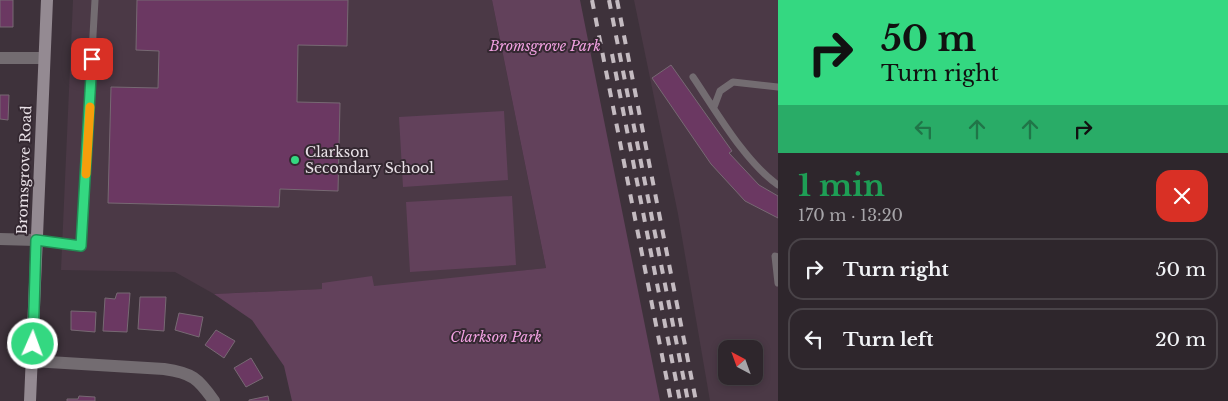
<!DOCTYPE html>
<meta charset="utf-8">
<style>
body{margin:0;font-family:"Libre Baskerville",serif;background:#362e34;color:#f1f3f6;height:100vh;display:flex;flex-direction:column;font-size:19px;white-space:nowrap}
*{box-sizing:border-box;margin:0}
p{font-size:16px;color:#a7a5a9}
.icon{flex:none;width:28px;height:28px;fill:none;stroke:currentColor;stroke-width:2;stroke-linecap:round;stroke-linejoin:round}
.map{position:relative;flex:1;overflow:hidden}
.side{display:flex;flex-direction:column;background:#2e262c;width:450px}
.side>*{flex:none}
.top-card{background:#34d881;color:#111;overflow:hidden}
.needle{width:32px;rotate:319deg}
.tools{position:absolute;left:718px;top:340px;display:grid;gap:10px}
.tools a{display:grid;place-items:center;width:45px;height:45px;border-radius:10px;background:#2e262c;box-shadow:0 2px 8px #0003,0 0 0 1px #494348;font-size:25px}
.pin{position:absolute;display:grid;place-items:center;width:42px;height:42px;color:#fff;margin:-21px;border-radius:10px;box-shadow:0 2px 8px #0006}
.me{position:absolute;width:55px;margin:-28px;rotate:2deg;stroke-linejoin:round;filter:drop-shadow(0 0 4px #0008)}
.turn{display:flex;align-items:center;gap:18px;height:105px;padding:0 20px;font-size:22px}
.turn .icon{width:65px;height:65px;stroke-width:2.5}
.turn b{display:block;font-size:35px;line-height:42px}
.lanes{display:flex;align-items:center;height:48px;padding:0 20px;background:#0003;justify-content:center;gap:25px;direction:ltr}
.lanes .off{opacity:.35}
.round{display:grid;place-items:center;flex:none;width:52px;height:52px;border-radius:15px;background:#362e34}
.headline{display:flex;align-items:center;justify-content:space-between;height:85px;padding:0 20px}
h1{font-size:30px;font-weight:800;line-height:38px;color:#1e9e55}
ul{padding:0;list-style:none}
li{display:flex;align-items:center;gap:15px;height:62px;margin:0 10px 8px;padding:0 10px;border:2px solid #494348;border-radius:15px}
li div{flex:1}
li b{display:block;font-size:19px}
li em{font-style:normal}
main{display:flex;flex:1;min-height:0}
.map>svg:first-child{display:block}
.built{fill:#4b3946;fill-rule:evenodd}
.green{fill:#62415b}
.building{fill:#6b3862;stroke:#776973}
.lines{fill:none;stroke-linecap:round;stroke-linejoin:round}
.lane{stroke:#736c71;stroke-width:7}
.street{stroke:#736c71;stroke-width:12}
.secondary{stroke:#948a92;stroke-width:12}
.rail{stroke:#c4bbc1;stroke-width:4;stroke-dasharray:9 9;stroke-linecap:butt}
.route-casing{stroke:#228c54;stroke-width:12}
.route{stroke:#34d881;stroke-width:9}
.slow{stroke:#f59e0b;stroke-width:9}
.poi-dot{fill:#34d881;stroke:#342831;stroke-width:2}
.labels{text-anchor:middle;stroke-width:4;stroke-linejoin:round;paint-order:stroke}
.park-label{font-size:14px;font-style:italic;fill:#f1a1e1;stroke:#342831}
.poi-label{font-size:14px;fill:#e9e1e7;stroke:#342831;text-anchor:start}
.street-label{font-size:14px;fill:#e9e1e7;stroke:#342831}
</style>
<main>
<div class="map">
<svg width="778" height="401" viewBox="0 0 778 401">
<rect width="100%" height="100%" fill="#3e323b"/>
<path class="built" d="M73,0H492L546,268L389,286L214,294L175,272L61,270Z
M634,0H778V401H710L678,214ZM726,349H754V376H726Z"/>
<path class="green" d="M492,0H580L660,401H292L284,366L252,320L214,294L322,289V283L372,276L374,286L546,268Z
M504,111L508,180L403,187L399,117Z
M512,196L516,265L410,272L406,202Z"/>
<path class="building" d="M0,0H13V27H0Z
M137,0H348L347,46L298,45L297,102L340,103L338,191L280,189L279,207L108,203L111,87L158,88L159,51L136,50Z
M671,65L732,151L729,153L759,185L778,196V218L745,201L711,164L652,78Z
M0,95H9L8,120L0,119Z
M117,293H130L127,332L103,331L105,298L115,299Z
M140,297H166L164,331L138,329Z
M71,311L96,312L95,332L71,330Z
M179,313L203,317L199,337L175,330Z
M216,330L235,341L224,358L205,345Z
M251,358L263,378L246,387L234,368Z
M79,396L95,397V401H67V399H78Z
M268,396L269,401H249V400Z"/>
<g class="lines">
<path class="lane" d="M693,77C716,111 745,162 778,185
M714,107L720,91L733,82L778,87
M36,240L81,246L95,0
M778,257L775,256L778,283"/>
<path class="street" d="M0,58H44
M0,239L36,240
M32,361L164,369C192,373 198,378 214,401"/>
<path class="secondary" d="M30,401L47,0"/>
<path class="rail" d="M592,0L671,401
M609,0L688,401
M617,0L696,401
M612,54L680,401"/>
</g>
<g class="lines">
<defs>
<path id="route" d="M33,344L36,240L81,246L92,59"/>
</defs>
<use href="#route" class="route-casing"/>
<use href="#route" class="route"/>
<path class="slow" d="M86,174L90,107"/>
</g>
<circle class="poi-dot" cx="295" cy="160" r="5"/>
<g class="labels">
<g class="park-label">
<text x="545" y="51">Bromsgrove Park</text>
<text x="496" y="342">Clarkson Park</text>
</g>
<g class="poi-label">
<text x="305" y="157">Clarkson<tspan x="305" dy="16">Secondary School</tspan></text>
</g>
<g class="street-label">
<text transform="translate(24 170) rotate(-88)" y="5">Bromsgrove Road</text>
</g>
</g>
</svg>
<div class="tools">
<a><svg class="needle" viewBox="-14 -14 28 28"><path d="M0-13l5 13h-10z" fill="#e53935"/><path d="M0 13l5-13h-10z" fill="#a7a5a9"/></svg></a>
</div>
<div class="pin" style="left:92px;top:59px;background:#d93025"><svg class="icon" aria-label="arrive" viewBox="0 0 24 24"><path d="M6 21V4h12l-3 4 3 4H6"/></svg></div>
<svg class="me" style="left:33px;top:344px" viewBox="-20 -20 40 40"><circle r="17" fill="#34d881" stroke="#fff" stroke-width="3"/><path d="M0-11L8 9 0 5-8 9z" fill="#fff"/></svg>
</div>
<section class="side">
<div class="top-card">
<div class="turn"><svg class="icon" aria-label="right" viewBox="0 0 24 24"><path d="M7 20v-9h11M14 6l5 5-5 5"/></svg><div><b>50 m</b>Turn right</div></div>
<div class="lanes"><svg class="icon off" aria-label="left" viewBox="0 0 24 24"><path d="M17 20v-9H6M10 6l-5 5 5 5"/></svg><svg class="icon off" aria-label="ahead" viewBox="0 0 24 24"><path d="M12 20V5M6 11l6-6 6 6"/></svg><svg class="icon off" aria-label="ahead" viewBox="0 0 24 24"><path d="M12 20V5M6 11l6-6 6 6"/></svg><svg class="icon" aria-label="right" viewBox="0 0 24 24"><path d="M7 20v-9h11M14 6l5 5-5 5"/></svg></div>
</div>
<div class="headline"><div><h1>1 min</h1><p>170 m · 13:20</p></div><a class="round" style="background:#d93025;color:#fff"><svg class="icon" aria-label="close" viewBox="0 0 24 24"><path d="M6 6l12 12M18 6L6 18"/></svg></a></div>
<ul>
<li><svg class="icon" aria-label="right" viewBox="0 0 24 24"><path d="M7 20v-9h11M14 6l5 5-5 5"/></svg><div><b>Turn right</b></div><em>50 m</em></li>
<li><svg class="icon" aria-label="left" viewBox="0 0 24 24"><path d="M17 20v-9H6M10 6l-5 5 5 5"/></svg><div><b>Turn left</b></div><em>20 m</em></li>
</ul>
</section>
</main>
